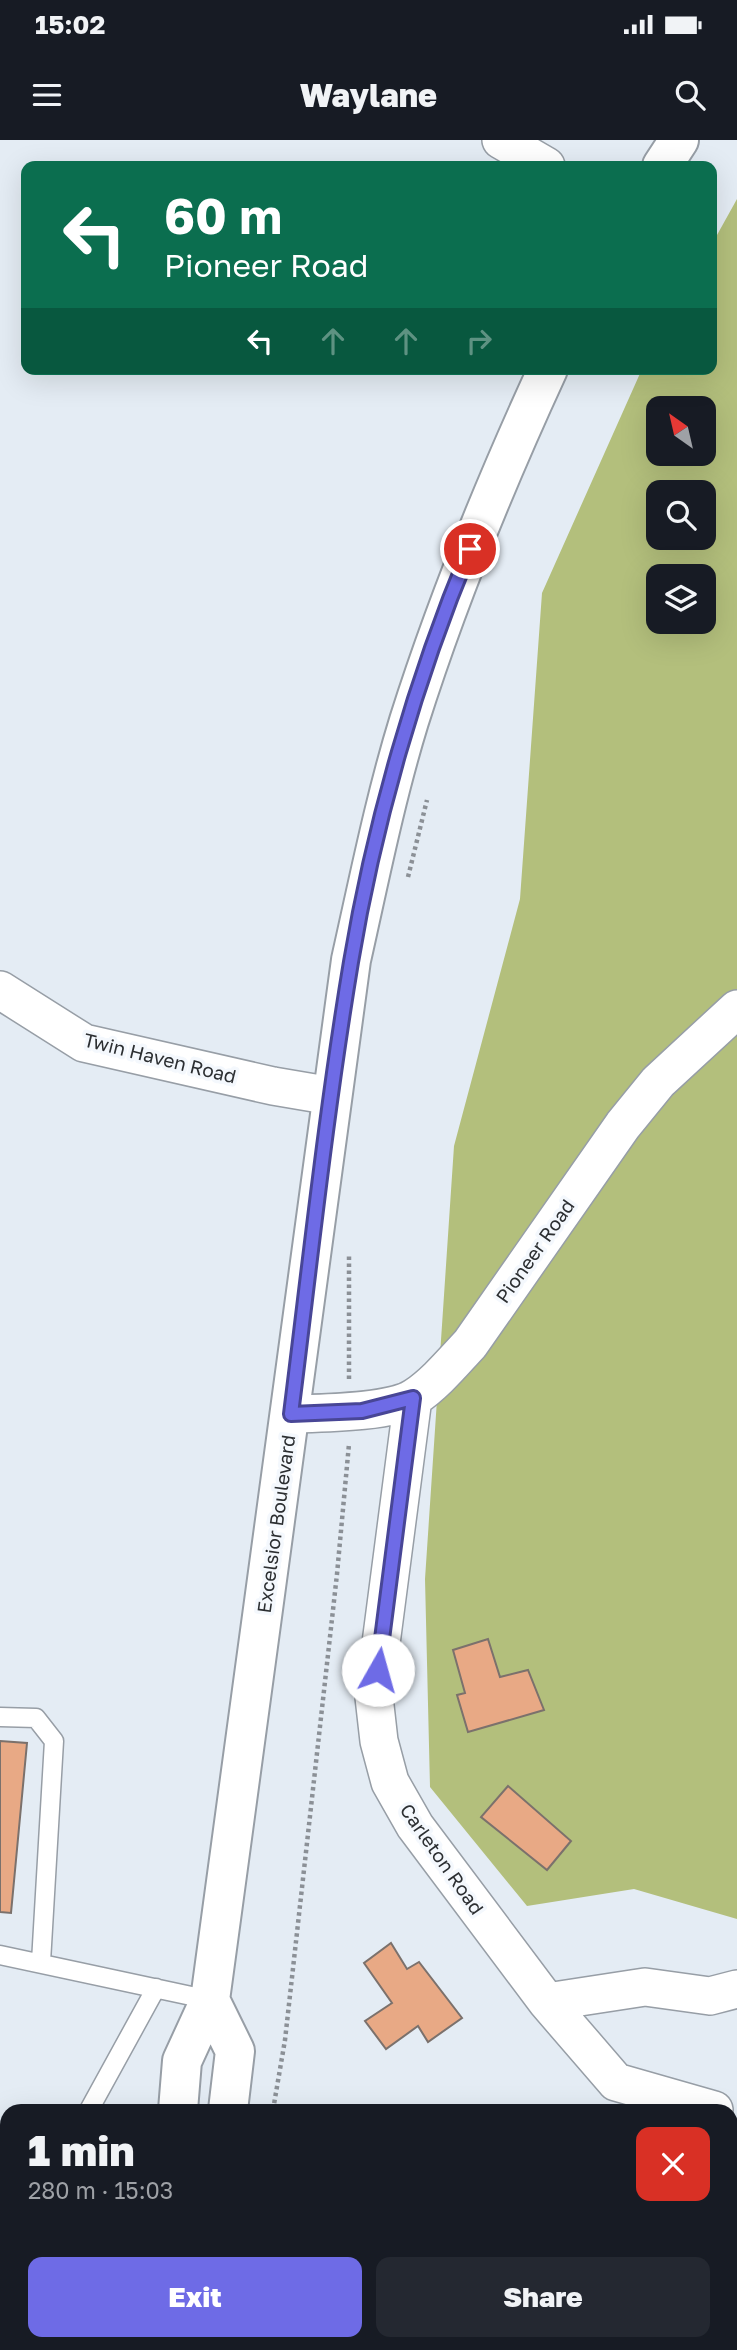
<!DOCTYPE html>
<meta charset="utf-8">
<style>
body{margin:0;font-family:"Golos Text",sans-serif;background:#242831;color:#f1f3f6;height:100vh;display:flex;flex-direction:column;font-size:26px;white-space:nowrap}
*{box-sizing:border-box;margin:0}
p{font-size:23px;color:#9ea1a6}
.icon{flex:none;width:38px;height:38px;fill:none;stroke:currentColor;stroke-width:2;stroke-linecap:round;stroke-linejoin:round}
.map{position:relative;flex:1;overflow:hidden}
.sheet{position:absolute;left:0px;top:1964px;width:738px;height:247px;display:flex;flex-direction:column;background:#171b24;border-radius:21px 21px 0 0;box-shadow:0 7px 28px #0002}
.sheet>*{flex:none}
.top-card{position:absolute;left:21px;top:21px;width:696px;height:214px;border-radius:14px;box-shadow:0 7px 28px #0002;background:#0b6e4f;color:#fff;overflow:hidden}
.needle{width:46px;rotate:326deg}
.controls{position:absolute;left:646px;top:256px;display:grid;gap:14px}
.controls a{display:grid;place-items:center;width:70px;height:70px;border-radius:14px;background:#171b24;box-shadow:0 7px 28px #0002;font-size:35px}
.pin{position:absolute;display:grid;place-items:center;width:60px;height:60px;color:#fff;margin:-30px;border:4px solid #fff;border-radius:50%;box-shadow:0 2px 7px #0007}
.me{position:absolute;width:77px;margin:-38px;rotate:7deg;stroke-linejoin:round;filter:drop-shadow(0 0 5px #0008)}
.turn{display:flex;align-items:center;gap:24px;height:147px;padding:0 28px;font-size:32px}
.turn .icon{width:91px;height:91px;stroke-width:2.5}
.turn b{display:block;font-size:49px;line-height:60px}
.lanes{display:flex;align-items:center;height:66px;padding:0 28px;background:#0003;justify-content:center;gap:35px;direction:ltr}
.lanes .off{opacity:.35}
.round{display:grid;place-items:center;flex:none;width:74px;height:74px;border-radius:14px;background:#242831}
.headline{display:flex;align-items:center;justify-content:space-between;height:119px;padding:0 28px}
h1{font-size:42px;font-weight:800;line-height:52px}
.action{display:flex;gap:14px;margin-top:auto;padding:14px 28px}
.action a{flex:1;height:80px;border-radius:14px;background:#6e6be6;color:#fff;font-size:28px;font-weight:800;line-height:80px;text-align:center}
.action a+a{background:#242831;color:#f1f3f6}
.status{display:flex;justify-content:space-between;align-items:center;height:49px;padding:0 35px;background:#171b24;direction:ltr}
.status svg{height:19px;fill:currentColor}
header{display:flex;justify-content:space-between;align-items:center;height:91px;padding:0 28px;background:#171b24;font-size:32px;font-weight:800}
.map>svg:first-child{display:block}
.forest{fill:#b3bf7c;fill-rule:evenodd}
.building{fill:#e8a985;stroke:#7b716c;stroke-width:2}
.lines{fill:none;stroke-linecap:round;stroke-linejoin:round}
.lane-casing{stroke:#979ea6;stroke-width:21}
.street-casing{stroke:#979ea6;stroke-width:40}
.secondary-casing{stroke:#979ea6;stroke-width:42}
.path{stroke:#8b9096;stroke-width:4.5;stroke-dasharray:3.5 3.5;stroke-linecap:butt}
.lane{stroke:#fff;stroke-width:18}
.street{stroke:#fff;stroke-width:37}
.secondary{stroke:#fff;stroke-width:38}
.route-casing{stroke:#484696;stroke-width:18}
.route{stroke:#6e6be6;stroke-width:12}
.labels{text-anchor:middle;stroke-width:7;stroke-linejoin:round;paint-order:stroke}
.street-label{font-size:19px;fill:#2c2f32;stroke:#f4f8fd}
</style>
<div class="status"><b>15:02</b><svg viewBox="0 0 49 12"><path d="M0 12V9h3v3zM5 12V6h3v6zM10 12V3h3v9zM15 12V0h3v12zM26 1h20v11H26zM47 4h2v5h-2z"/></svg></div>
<header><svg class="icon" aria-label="menu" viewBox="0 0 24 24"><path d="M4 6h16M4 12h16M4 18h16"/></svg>Waylane<svg class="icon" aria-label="search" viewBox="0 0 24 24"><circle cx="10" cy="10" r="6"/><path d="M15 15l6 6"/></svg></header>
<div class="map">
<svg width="737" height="2210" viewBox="0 0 737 2210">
<rect width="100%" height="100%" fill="#e4ecf4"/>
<path class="forest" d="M737,59V1779L634,1749L527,1766L430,1647L425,1439L454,1006L520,759L542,453L642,229H712V104ZM658,268H704V313H658ZM658,352H704V397H658ZM658,436H704V481H658Z"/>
<path class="building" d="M488,1499L500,1537L528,1530L544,1570L468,1592L457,1555L465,1553L453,1510Z
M0,1601L27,1603L11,1773L0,1772Z
M508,1646L571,1701L547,1730L481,1677Z
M391,1803L407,1829L419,1822L462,1878L428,1902L418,1886L386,1909L365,1881L392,1863L364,1823Z
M438,2203H459L483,2206L482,2210H436Z"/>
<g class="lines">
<defs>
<path id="lane" d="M0,1577L36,1578L54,1601L41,1822
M0,1815L210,1860
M89,1970L156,1848
M16,2210L21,2203"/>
<path id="street" d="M501,0L546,26
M0,850L84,903L273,946L332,956
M413,1258L374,1557L379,1601L390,1642L415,1686L547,1862L616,1942
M291,1274C321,1273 391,1273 415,1257C436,1243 453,1222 470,1204L623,985L658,942L737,869
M547,1862L645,1847L710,1856L737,1849
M616,1942L714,1970
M565,2210L566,2203"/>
<path id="secondary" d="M662,26L679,0
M210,1860L235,1911L228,1970
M178,1970L182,1921L210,1860L351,820C369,740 385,659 409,581C447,461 495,344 548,229
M154,2210L155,2203
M196,2210L197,2203"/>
</defs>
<use href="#lane" class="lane-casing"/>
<use href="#street" class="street-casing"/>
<use href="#secondary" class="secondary-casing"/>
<path class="path" d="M408,737L427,660
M349,1239V1115
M273,1970L285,1900L337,1434L349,1304
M241,2210L242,2203"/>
<use href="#lane" class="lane"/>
<use href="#street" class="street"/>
<use href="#secondary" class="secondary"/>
</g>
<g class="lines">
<defs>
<path id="route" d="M378,1530L413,1258L362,1271L291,1274C310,1123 326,972 351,822C374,684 416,538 470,409"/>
</defs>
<use href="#route" class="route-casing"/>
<use href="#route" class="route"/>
</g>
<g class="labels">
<g class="street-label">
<text transform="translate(160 918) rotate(14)" y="7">Twin Haven Road</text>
<text transform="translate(535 1111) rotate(-55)" y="7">Pioneer Road</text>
<text transform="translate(276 1384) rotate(-82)" y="7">Excelsior Boulevard</text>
<text transform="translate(442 1719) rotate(55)" y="7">Carleton Road</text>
</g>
</g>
</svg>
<div class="controls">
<a><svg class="needle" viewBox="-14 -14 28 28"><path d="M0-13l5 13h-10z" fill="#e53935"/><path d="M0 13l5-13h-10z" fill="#9ea1a6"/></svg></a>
<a><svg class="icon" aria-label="search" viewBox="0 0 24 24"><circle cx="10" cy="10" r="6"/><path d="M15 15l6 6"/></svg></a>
<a><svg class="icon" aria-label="layers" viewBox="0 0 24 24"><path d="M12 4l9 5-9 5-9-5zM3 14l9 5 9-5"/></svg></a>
</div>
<div class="pin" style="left:470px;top:409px;background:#d93025"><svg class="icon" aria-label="arrive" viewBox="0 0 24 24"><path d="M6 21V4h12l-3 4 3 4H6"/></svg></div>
<svg class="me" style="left:378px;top:1530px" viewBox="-20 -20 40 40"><circle r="19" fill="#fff"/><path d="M0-13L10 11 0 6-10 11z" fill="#6e6be6"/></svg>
<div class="top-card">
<div class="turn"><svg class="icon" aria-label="left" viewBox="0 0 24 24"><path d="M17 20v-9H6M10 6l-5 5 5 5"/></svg><div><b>60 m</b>Pioneer Road</div></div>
<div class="lanes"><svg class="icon" aria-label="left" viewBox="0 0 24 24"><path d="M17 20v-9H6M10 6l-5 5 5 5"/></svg><svg class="icon off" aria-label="ahead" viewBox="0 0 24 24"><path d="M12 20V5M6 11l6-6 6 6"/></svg><svg class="icon off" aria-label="ahead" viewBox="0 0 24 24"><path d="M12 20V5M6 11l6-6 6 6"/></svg><svg class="icon off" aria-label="right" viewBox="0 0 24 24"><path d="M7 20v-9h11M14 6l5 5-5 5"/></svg></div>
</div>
<section class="sheet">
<div class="headline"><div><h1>1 min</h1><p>280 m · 15:03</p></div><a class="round" style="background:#d93025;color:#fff"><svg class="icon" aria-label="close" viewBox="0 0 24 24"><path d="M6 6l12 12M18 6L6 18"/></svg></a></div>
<div class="action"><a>Exit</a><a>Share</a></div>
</section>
</div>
